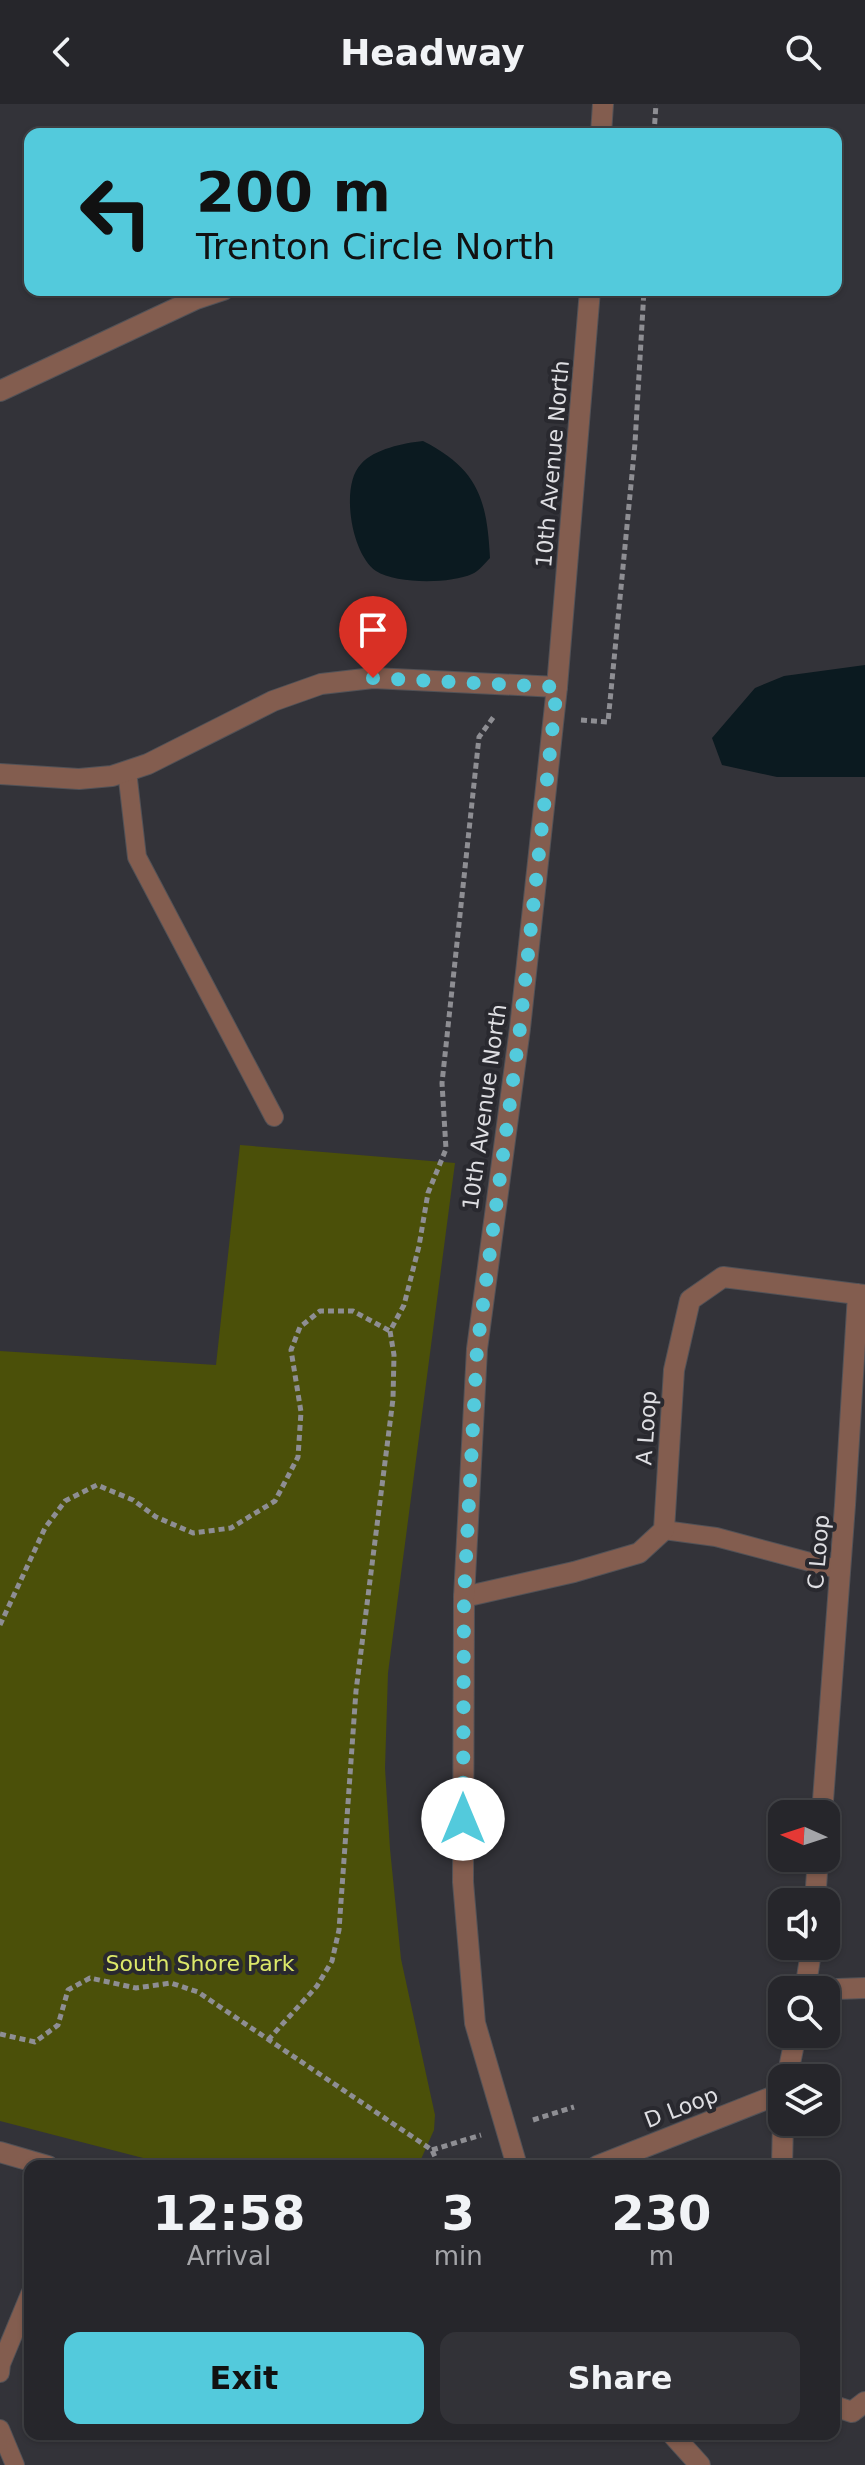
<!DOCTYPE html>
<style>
body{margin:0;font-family:"DejaVu Sans",sans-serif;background:#323237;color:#f1f3f6;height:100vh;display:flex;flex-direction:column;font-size:30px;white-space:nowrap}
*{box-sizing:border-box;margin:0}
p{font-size:26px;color:#a4a5a9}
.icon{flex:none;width:44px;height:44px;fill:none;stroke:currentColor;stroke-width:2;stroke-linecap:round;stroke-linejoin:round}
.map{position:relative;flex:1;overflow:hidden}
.details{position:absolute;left:24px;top:2056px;width:816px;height:280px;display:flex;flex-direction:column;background:#26262b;border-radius:16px;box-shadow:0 2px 6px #0004,0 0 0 2px #424347}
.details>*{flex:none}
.top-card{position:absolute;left:24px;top:24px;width:818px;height:168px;border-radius:16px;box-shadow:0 2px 6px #0004,0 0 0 2px #424347;background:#53cadc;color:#111;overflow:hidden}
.needle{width:52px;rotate:273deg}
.controls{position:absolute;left:768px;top:1696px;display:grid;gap:16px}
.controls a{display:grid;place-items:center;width:72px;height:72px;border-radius:16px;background:#26262b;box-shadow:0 2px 6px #0004,0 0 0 2px #424347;font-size:40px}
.pin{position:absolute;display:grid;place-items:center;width:68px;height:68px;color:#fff;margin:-82px -34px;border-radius:50% 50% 50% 0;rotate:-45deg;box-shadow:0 0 8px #0007}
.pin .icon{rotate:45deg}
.me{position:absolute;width:88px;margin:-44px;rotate:0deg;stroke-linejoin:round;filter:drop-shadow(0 0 6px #0008)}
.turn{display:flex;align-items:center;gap:28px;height:168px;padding:0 40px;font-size:36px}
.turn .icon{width:104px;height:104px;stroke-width:2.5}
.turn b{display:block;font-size:56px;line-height:68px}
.eta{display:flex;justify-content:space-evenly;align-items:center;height:136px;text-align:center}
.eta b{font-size:48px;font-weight:700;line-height:56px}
.action{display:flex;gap:16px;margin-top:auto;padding:16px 40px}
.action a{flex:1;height:92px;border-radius:16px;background:#53cadc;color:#111;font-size:32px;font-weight:700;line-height:92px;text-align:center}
.action a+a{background:#323237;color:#f1f3f6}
header{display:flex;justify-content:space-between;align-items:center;height:104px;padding:0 40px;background:#26262b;font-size:36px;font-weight:700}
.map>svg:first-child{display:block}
.green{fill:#4b5009}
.water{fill:#0b1a20}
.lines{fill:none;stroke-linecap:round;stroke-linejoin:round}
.service-casing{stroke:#525257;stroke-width:20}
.minor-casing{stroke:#525257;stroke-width:22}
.tertiary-casing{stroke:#525257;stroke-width:22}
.path{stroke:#8e8e93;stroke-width:5;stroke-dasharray:6 4;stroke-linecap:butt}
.service{stroke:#835d4f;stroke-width:18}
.minor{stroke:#835d4f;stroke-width:20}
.tertiary{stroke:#835d4f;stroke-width:20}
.route{stroke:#53cadc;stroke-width:14;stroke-dasharray:0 25.2}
.labels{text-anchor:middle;stroke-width:8;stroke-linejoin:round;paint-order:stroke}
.street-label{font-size:22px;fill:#dedee2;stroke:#29292f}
.park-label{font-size:22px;fill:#dce869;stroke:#29292f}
</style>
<header><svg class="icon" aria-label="back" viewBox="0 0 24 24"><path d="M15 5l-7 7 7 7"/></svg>Headway<svg class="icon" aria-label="search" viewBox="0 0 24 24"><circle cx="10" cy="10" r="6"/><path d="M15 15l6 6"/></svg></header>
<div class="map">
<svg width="865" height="2361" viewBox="0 0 865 2361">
<rect width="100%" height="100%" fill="#333339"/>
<path class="green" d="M240,1041L455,1059L388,1569L385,1664L390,1745L401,1855L435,2011L434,2026L418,2062H174L0,2017V1247L216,1261Z"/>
<path class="water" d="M423,337C478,365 487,395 490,454C485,459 479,467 472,470C450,480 396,480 376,467C351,450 340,381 361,360C374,345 404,339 423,337Z
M865,561V673H777L722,661L712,634L755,584L784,572Z"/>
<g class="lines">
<defs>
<path id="service" d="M127,667L137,753L274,1013
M664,1426L716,1433L840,1466
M0,2269L1,2260L30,2190
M0,2325L15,2361"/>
<path id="minor" d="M0,287L196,195L223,186
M0,670L79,675L112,672L148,660L273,597L321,580L373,574L557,583
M464,1493L574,1468L639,1449L664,1426L674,1266L690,1196L723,1173L865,1191
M822,1710L845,1401L858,1190
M815,1798L818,1754
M805,1886L812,1842
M810,1886L865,1884
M787,1974L796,1930
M597,2062L782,1989
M782,2062L783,2018
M834,2302L852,2308L865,2298"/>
<path id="tertiary" d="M601,30L603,0
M0,2048L48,2062
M517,2062L475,1919L463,1778L464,1493L477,1245L520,924L557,583L590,186
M672,2330L700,2361"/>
</defs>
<use href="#service" class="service-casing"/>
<use href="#minor" class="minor-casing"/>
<use href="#tertiary" class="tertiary-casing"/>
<path class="path" d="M654,30L656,0
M581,616L608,618L635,339L644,186
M0,1521L45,1424L65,1397L97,1381L133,1396L156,1413L193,1429L231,1424L275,1397L298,1353L301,1308L291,1246L300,1223L320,1207H353L390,1227
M0,1930L35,1938L58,1921L68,1886L90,1874L136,1884L171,1879L198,1888L432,2046L439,2062
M268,1936L317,1882L332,1857L339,1826L356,1587L393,1295L394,1251L390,1227L404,1201L419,1142L428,1089L446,1045L442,979L479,633L495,611
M533,2016L574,2003
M432,2046L481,2031"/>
<use href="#service" class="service"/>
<use href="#minor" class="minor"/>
<use href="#tertiary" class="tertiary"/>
</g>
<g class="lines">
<path class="route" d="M373,574L557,583L520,924L477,1245L464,1493L463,1715"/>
</g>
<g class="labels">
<g class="street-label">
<text transform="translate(552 360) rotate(-85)" y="8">10th Avenue North</text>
<text transform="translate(484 1003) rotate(-82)" y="8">10th Avenue North</text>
<text transform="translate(646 1324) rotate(-86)" y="8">A Loop</text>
<text transform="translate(818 1448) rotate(-85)" y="8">C Loop</text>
<text transform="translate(681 2003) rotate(-21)" y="8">D Loop</text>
</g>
<g class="park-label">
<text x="200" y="1867">South Shore Park</text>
</g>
</g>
</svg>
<div class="controls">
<a><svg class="needle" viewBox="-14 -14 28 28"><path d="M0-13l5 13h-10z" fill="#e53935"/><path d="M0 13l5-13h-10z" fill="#a4a5a9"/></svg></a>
<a><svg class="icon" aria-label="sound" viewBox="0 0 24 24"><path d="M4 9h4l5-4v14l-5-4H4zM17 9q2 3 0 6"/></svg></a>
<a><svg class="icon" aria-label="search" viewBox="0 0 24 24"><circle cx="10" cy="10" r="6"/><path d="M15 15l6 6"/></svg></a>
<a><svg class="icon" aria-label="layers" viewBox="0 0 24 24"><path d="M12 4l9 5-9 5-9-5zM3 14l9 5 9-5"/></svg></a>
</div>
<div class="pin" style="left:373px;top:574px;background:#d93025"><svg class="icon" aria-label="arrive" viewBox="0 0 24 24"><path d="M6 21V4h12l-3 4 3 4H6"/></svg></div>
<svg class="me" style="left:463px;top:1715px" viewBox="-20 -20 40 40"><circle r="19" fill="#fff"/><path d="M0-13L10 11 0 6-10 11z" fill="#53cadc"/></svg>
<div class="top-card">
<div class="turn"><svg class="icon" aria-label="left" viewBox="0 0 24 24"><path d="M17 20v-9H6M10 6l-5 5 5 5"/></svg><div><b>200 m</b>Trenton Circle North</div></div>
</div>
<section class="details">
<div class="eta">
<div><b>12:58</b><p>Arrival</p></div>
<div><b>3</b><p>min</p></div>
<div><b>230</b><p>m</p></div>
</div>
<div class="action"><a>Exit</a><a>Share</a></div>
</section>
</div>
